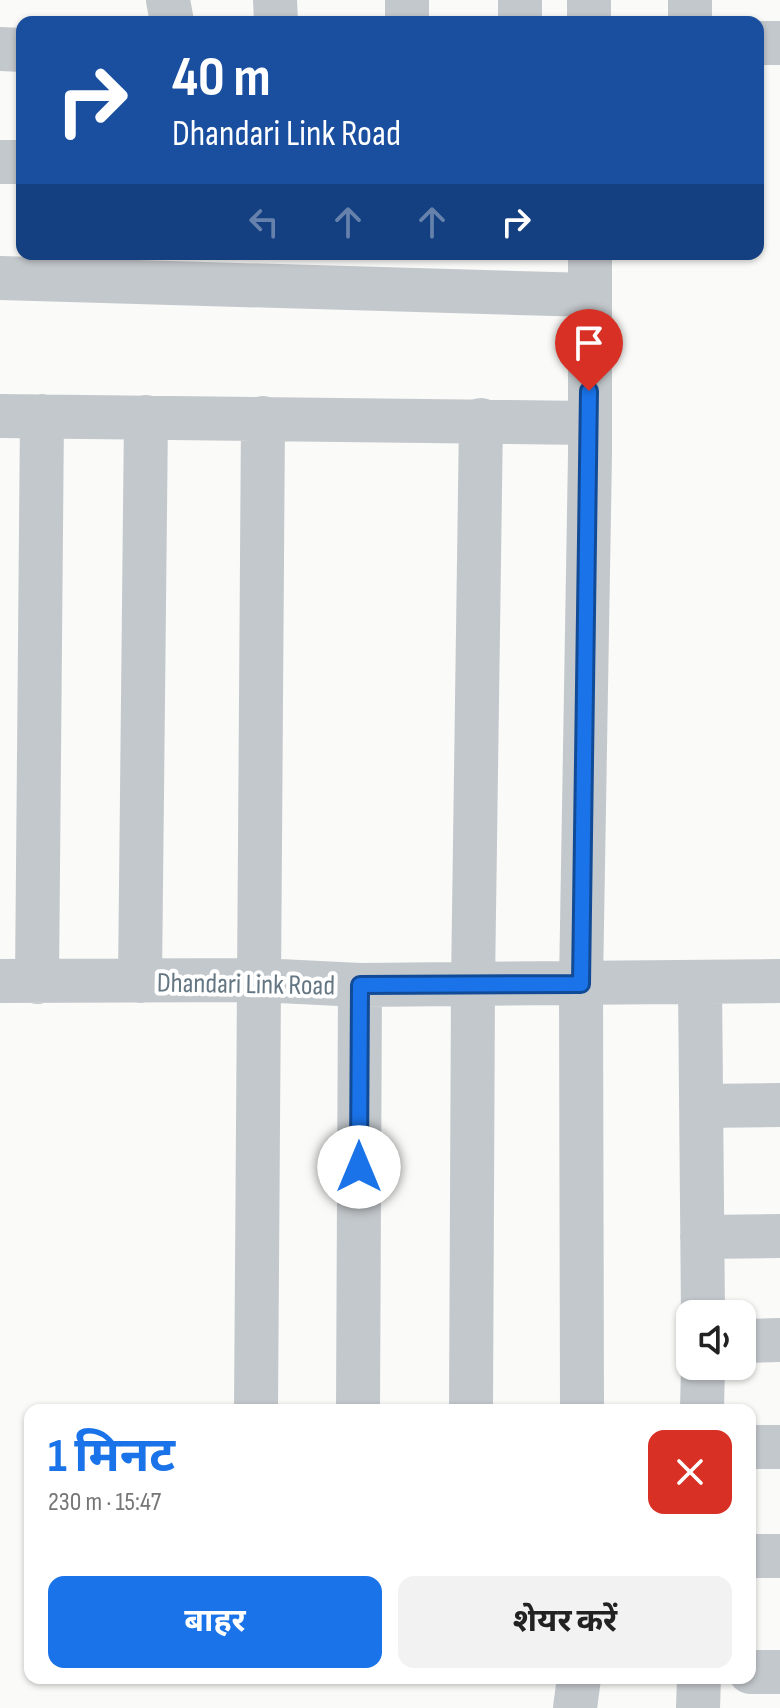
<!DOCTYPE html>
<html lang="hi">
<meta charset="utf-8">
<style>
body{margin:0;font-family:"Sofia Sans Condensed","Noto Sans Devanagari",sans-serif;background:#f2f2f2;color:#222;height:100vh;display:flex;flex-direction:column;font-size:30px;white-space:nowrap}
*{box-sizing:border-box;margin:0}
p{font-size:26px;color:#767676}
.icon{flex:none;width:44px;height:44px;fill:none;stroke:currentColor;stroke-width:2;stroke-linecap:round;stroke-linejoin:round}
.map{position:relative;flex:1;overflow:hidden}
.sheet{position:absolute;left:24px;top:1404px;width:732px;height:280px;display:flex;flex-direction:column;background:#fff;border-radius:16px;box-shadow:0 2px 6px #0004}
.sheet>*{flex:none}
.hud{position:absolute;left:16px;top:16px;width:748px;height:244px;border-radius:16px;box-shadow:0 2px 6px #0004;background:#1a4fa0;color:#fff;overflow:hidden}
.controls{position:absolute;left:676px;top:1300px;display:grid;gap:16px}
.controls a{display:grid;place-items:center;width:80px;height:80px;border-radius:16px;background:#fff;box-shadow:0 2px 6px #0004;font-size:40px}
.pin{position:absolute;display:grid;place-items:center;width:68px;height:68px;color:#fff;margin:-82px -34px;border-radius:50% 50% 50% 0;rotate:-45deg;box-shadow:0 0 8px #0007}
.pin .icon{rotate:45deg}
.me{position:absolute;width:88px;margin:-44px;rotate:0deg;stroke-linejoin:round;filter:drop-shadow(0 0 6px #0008)}
.turn{display:flex;align-items:center;gap:28px;height:168px;padding:0 24px;font-size:36px}
.turn .icon{width:104px;height:104px;stroke-width:2.5}
.turn b{display:block;font-size:56px;line-height:68px}
.lanes{display:flex;align-items:center;height:76px;padding:0 24px;background:#0003;justify-content:center;gap:40px;direction:ltr}
.lanes .off{opacity:.35}
.round{display:grid;place-items:center;flex:none;width:84px;height:84px;border-radius:16px;background:#f2f2f2}
.head{display:flex;align-items:center;justify-content:space-between;height:136px;padding:0 24px}
h1{font-size:48px;font-weight:700;line-height:60px;color:#1a73e8}
.action{display:flex;gap:16px;margin-top:auto;padding:16px 24px}
.action a{flex:1;height:92px;border-radius:16px;background:#1a73e8;color:#fff;font-size:32px;font-weight:700;line-height:92px;text-align:center}
.action a+a{background:#f2f2f2;color:#222}
.map>svg:first-child{display:block}
.lines{fill:none;stroke-linecap:round;stroke-linejoin:round}
.minor{stroke:#c3c8cc;stroke-width:44}
.route-casing{stroke:#114b97;stroke-width:20}
.route{stroke:#1a73e8;stroke-width:14}
.labels{text-anchor:middle;stroke-width:8;stroke-linejoin:round;paint-order:stroke}
.street-label{font-size:28px;fill:#657683;stroke:#fff}
</style>
<div class="map">
<svg width="780" height="1708" viewBox="0 0 780 1708">
<rect width="100%" height="100%" fill="#fafaf8"/>
<g class="lines">
<path class="minor" d="M168,0L172,22
M275,0L276,22
M407,0V22
M589,0V22
M690,0V22
M520,22V0
M758,43H780
M0,49L22,50
M0,162H22
M0,278L589,295
M0,416L589,423
M0,981L259,980L360,985L780,981
M140,981L146,417
M37,982L42,416
M700,982L703,1314
M701,1106L780,1105
M702,1237L780,1236
M742,1341L780,1340
M256,1410L263,418
M358,1410L360,985
M471,1410L473,984L481,420
M582,1410L581,984L590,454V254
M702,1410L703,1366
M750,1447H780
M750,1556H780
M750,1672H780
M575,1708L579,1678
M698,1708L699,1678"/>
</g>
<g class="lines">
<defs>
<path id="route" d="M359,1167L360,985L581,984L589,391"/>
</defs>
<use href="#route" class="route-casing"/>
<use href="#route" class="route"/>
</g>
<g class="labels">
<g class="street-label">
<text transform="translate(246 983) rotate(1)" y="10">Dhandari Link Road</text>
</g>
</g>
</svg>
<div class="controls">
<a><svg class="icon" aria-label="sound" viewBox="0 0 24 24"><path d="M4 9h4l5-4v14l-5-4H4zM17 9q2 3 0 6"/></svg></a>
</div>
<div class="pin" style="left:589px;top:391px;background:#d93025"><svg class="icon" aria-label="arrive" viewBox="0 0 24 24"><path d="M6 21V4h12l-3 4 3 4H6"/></svg></div>
<svg class="me" style="left:359px;top:1167px" viewBox="-20 -20 40 40"><circle r="19" fill="#fff"/><path d="M0-13L10 11 0 6-10 11z" fill="#1a73e8"/></svg>
<div class="hud">
<div class="turn"><svg class="icon" aria-label="right" viewBox="0 0 24 24"><path d="M7 20v-9h11M14 6l5 5-5 5"/></svg><div><b>40 m</b>Dhandari Link Road</div></div>
<div class="lanes"><svg class="icon off" aria-label="left" viewBox="0 0 24 24"><path d="M17 20v-9H6M10 6l-5 5 5 5"/></svg><svg class="icon off" aria-label="ahead" viewBox="0 0 24 24"><path d="M12 20V5M6 11l6-6 6 6"/></svg><svg class="icon off" aria-label="ahead" viewBox="0 0 24 24"><path d="M12 20V5M6 11l6-6 6 6"/></svg><svg class="icon" aria-label="right" viewBox="0 0 24 24"><path d="M7 20v-9h11M14 6l5 5-5 5"/></svg></div>
</div>
<section class="sheet">
<div class="head"><div><h1>1 मिनट</h1><p>230 m · 15:47</p></div><a class="round" style="background:#d93025;color:#fff"><svg class="icon" aria-label="close" viewBox="0 0 24 24"><path d="M6 6l12 12M18 6L6 18"/></svg></a></div>
<div class="action"><a>बाहर</a><a>शेयर करें</a></div>
</section>
</div>
